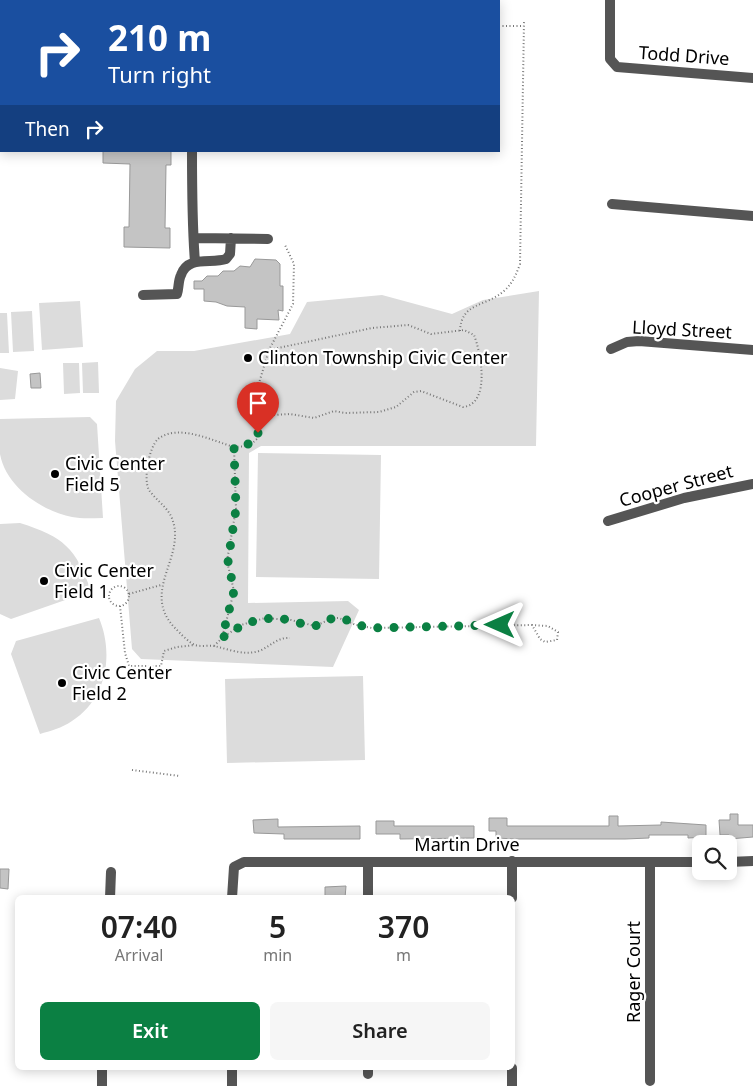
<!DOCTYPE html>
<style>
body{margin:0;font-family:"Noto Sans",sans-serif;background:#f6f6f6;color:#222;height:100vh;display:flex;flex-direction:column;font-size:19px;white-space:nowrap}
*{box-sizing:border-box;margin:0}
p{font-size:16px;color:#767676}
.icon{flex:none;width:28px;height:28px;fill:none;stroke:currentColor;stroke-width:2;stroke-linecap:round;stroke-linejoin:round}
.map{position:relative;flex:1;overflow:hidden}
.drawer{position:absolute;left:15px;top:895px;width:500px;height:175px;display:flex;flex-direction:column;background:#fff;border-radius:8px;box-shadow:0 2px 12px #0003}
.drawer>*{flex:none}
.guide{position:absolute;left:0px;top:0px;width:500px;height:152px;box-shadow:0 2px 12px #0003;background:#1a4fa0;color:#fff;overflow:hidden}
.buttons{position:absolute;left:692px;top:835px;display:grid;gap:10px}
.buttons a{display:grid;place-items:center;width:45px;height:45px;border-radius:8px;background:#fff;box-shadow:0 2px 12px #0003;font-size:25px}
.pin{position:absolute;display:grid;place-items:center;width:42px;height:42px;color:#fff;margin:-51px -21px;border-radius:50% 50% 50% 0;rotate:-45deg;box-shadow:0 0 5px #0007}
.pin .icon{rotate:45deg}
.me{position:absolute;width:55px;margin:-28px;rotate:270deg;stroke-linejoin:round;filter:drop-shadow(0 0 4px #0008)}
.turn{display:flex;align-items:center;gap:18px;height:105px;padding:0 25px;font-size:22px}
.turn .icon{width:65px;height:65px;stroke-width:2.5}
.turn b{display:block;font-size:35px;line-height:42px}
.then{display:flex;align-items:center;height:48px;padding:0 25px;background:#0003;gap:10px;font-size:19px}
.eta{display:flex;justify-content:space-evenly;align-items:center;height:85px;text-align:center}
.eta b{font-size:30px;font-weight:600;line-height:35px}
.primary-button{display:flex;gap:10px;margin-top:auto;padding:10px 25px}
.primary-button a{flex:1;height:58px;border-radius:8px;background:#0b8043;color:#fff;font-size:20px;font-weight:600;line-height:58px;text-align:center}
.primary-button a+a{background:#f6f6f6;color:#222}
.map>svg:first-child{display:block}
.green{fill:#dcdcdc}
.building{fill:#c4c4c4;stroke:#999}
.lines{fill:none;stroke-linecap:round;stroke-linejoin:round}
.path{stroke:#777;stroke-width:2;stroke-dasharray:1 2.5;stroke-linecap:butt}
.minor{stroke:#555;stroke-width:10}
.route{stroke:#0b8043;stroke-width:9;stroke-dasharray:0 16.2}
.poi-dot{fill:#000;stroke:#fff;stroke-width:2}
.labels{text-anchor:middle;stroke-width:4.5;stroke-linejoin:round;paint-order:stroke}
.street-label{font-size:18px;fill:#000;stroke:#fff}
.poi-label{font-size:18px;fill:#000;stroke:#fff;text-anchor:start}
</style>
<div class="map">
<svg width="753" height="1086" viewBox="0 0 753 1086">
<rect width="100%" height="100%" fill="#fff"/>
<path class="green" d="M539,291L536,446H261L249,453L248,603L348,601L359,610L333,667L141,659L132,649L115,441L116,401L135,369L157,351H194L290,334L307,302L382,295L452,314L483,300Z
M80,301L83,347L42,350L39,303Z
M32,311L34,351L13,352L11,312Z
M0,313H7L9,353H0Z
M98,362L99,393H83L82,363Z
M63,363H79L80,393L64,394Z
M0,368L18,371L15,399L0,400Z
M90,417L97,424L103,518C93,518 82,519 72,517C42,511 6,487 0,454C0,443 0,430 0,419Z
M258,453L381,455L379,579L256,577Z
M20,523C64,537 76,548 91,591L11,619L0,614V524Z
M99,618C114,654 107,699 72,721C62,728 50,731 40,734L11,654L16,641Z
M363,676L365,760L227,763L225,679Z"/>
<path class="building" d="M103,151H171V165H166L165,228H170V248L124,247V227H129L130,164L103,163Z
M255,259L276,260L280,264V286H283V311L278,310L279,320L257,319V329L245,328V307L227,306L216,302L204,301V289H194V281H202L207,276H218L223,271H234L240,266L250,267Z
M40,373L41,388H31L30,374Z
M730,814H738V825H753V837L729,839V835H720L719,820H730Z
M609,816H618V826L661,825V822L706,825V837L688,838V835H649V838L625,839H516L496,838V831H489V818H507V826H609Z
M278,819V827L360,826V839H284V834L254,833L253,820Z
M376,821H394V826H474V838L400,839V834H376Z
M0,869H9L8,889L0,888Z
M346,886L345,898L325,896V887Z"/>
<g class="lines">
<path class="path" d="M280,0V1
M44,1L46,0
M0,21H1
M499,26H523
M460,331C461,302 486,307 504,291C512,284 516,275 520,264L524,22
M260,416L290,414L314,418L334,411L345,413L379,412L396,407L414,392L421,391L463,407C491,404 481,353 474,335L464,330L431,334L408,325L372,328L269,350
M234,447L249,446L257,439L260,416L259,383L269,350L293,304L294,264L285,245
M109 596a10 10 0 1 1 20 0a10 10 0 1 1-20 0Z
M129,594L161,585
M120,606L125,653L129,666H161L164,651L177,647L195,645
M222,638L241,625L265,618L291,620L315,626L333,618H339L356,625L372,628L532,625L540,639L545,642L557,640L558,632L548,626L532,625
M214,646L222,638L234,591L227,561L236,509L234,447C213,441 178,423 158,439C149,447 143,480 149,490C155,499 166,506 171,516C189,556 139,590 175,628C180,633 188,642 195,645C201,647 208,645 214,646C228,649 244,656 259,651C270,647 277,637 290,638
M129,673V666
M132,770L180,776"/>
<path class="minor" d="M264,0L265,1
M610,0V59L617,67L753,78
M69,1L75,0
M84,1L87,0
M196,1V0
M0,32H1
M0,49H1
M192,151C192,188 192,225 195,262
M612,204L753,216
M195,238L268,239
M143,295L177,294C179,288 178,281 181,275C188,255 211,264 226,259L230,254L231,238
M611,349L627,342L639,341L753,350
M608,521L684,498L753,484
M512,861V898
M368,862V898
M729,862L753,861
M110,898L111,872
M232,898L234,867L244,862H701
M102,1068V1086
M368,1068V1074
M512,1068V1086
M650,1081V862
M232,1086V1068"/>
</g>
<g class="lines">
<path class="route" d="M258,433L253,443L234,447L236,509L228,561L234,591L222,638C245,622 262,615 290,620C298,622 306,626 313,626C322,626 330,616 339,618C350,620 360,627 372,628L500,625"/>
</g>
<g class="poi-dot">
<circle cx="248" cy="358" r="5"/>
<circle cx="55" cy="474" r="5"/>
<circle cx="44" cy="581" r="5"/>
<circle cx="62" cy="683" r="5"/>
</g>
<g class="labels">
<g class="street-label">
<text transform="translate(684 56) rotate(4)" y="6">Todd Drive</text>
<text transform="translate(682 330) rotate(3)" y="6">Lloyd Street</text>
<text transform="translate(676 486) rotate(-15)" y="6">Cooper Street</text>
<text x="467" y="851">Martin Drive</text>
<text transform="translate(634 972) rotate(-90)" y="6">Rager Court</text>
</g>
<g class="poi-label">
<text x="258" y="364">Clinton Township Civic Center</text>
<text x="65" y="470">Civic Center<tspan x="65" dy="21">Field 5</tspan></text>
<text x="54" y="577">Civic Center<tspan x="54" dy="21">Field 1</tspan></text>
<text x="72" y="679">Civic Center<tspan x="72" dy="21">Field 2</tspan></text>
</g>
</g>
</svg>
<div class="buttons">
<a><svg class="icon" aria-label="search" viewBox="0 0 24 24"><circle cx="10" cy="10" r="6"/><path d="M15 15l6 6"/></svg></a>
</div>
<div class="pin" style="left:258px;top:433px;background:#d93025"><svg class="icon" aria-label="arrive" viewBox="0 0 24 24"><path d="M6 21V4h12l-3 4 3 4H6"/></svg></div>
<svg class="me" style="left:500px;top:625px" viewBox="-20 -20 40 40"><path d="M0-17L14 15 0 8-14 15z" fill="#0b8043" stroke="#fff" stroke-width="4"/></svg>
<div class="guide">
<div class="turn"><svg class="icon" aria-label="right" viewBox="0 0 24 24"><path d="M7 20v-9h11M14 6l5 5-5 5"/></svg><div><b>210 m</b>Turn right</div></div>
<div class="then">Then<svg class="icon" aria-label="right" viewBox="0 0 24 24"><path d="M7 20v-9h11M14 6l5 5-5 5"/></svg></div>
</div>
<section class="drawer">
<div class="eta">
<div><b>07:40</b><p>Arrival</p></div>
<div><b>5</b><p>min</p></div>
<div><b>370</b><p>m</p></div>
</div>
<div class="primary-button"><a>Exit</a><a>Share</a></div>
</section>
</div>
